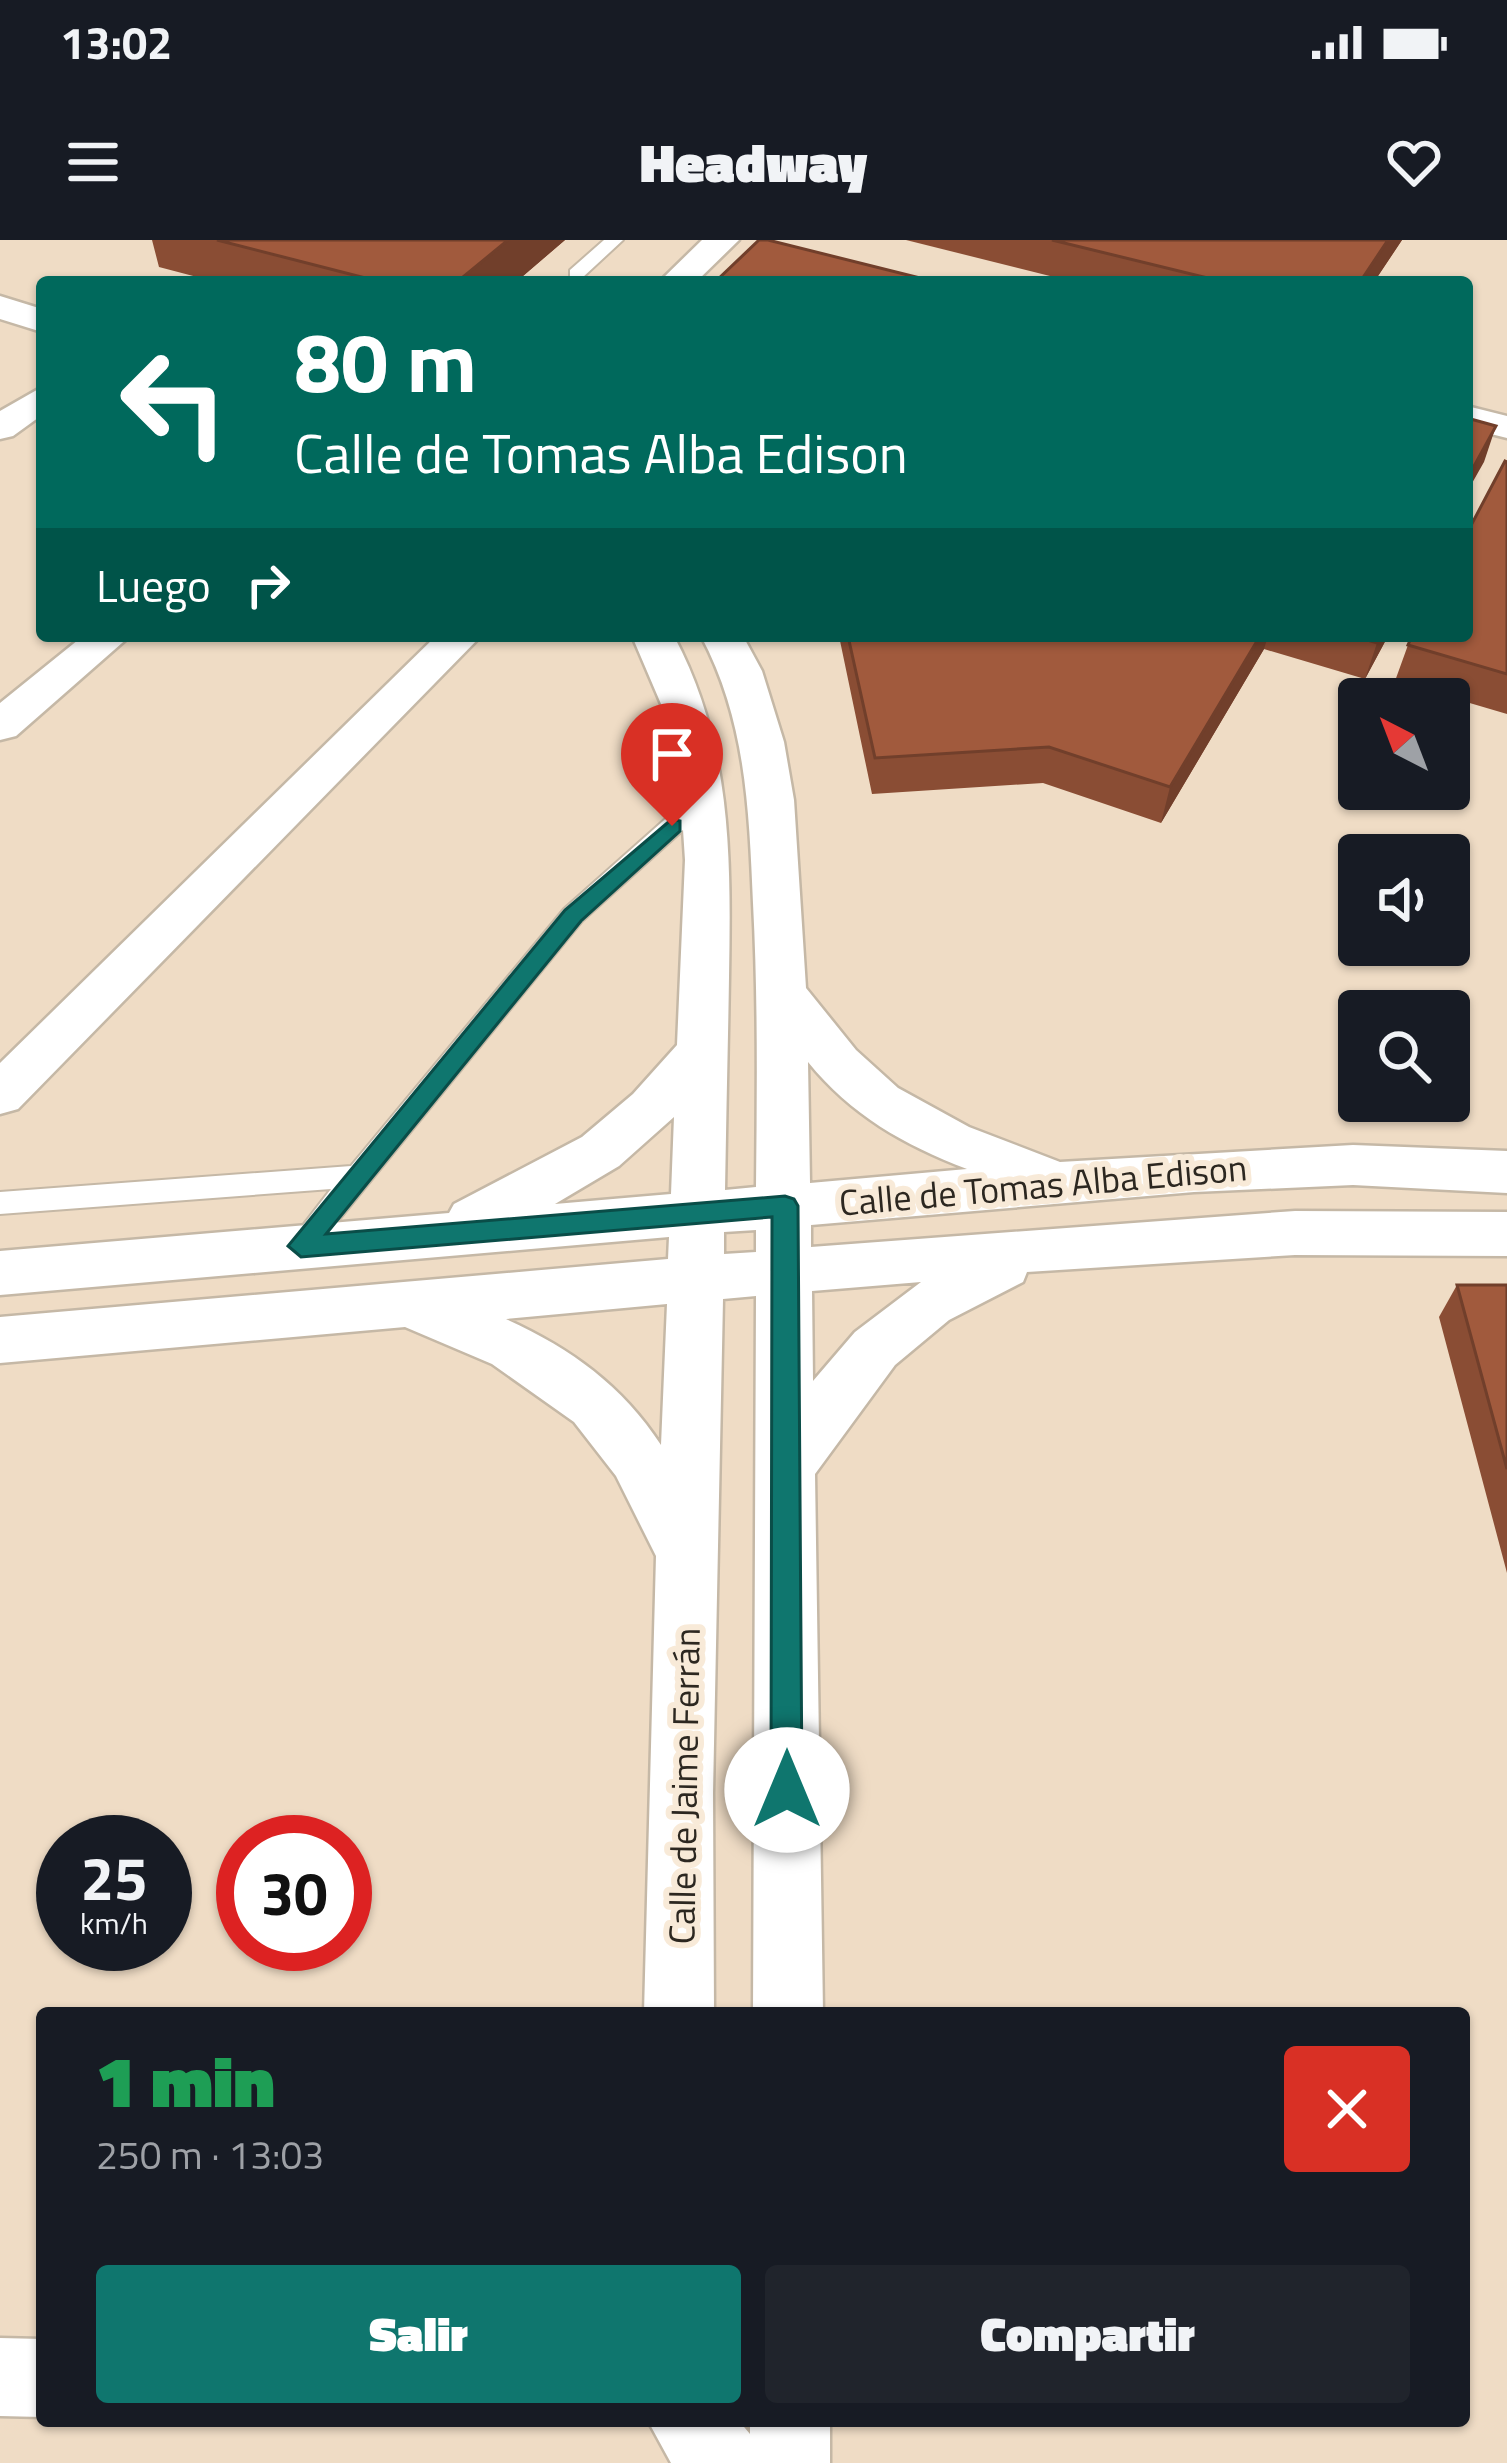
<!DOCTYPE html>
<html lang="es">
<meta charset="utf-8">
<style>
body{margin:0;font-family:"Titillium Web",sans-serif;background:#20242c;color:#f1f3f6;height:100vh;display:flex;flex-direction:column;font-size:45px;white-space:nowrap}
*{box-sizing:border-box;margin:0}
p{font-size:39px;color:#9ea1a6}
.icon{flex:none;width:66px;height:66px;fill:none;stroke:currentColor;stroke-width:2;stroke-linecap:round;stroke-linejoin:round}
.map{position:relative;flex:1;overflow:hidden}
.side{position:absolute;left:36px;top:1767px;width:1434px;height:420px;display:flex;flex-direction:column;background:#171b24;border-radius:12px;box-shadow:0 3px 9px #0004}
.side>*{flex:none}
.banner{position:absolute;left:36px;top:36px;width:1437px;height:366px;border-radius:12px;box-shadow:0 3px 9px #0004;background:#00695c;color:#fff;overflow:hidden}
.needle{width:78px;rotate:318deg}
.controls{position:absolute;left:1338px;top:438px;display:grid;gap:24px}
.controls a{display:grid;place-items:center;width:132px;height:132px;border-radius:12px;background:#171b24;box-shadow:0 3px 9px #0004;font-size:60px}
.speed{position:absolute;left:36px;top:1575px;display:flex;gap:24px;font-size:60px;font-weight:700;text-align:center}
.speed>*{display:grid;place-content:center;width:156px;height:156px;border-radius:50%;background:#171b24;box-shadow:0 3px 9px #0004;line-height:1}
.speed small{font-size:30px;font-weight:400}
.speed .limit{border:18px solid #d22;background:#fff;color:#111}
.pin{position:absolute;display:grid;place-items:center;width:102px;height:102px;color:#fff;margin:-123px -51px;border-radius:50% 50% 50% 0;rotate:-45deg;box-shadow:0 0 12px #0007}
.pin .icon{rotate:45deg}
.me{position:absolute;width:132px;margin:-66px;rotate:0deg;stroke-linejoin:round;filter:drop-shadow(0 0 9px #0008)}
.turn{display:flex;align-items:center;gap:42px;height:252px;padding:0 60px;font-size:54px}
.turn .icon{width:156px;height:156px;stroke-width:2.5}
.turn b{display:block;font-size:84px;line-height:102px}
.then{display:flex;align-items:center;height:114px;padding:0 60px;background:#0003;gap:24px;font-size:45px}
.round{display:grid;place-items:center;flex:none;width:126px;height:126px;border-radius:12px;background:#20242c}
.overview{display:flex;align-items:center;justify-content:space-between;height:204px;padding:0 60px}
h1{font-size:72px;font-weight:800;line-height:90px;color:#1e9e55}
.button{display:flex;gap:24px;margin-top:auto;padding:24px 60px}
.button a{flex:1;height:138px;border-radius:12px;background:#0f766e;color:#fff;font-size:48px;font-weight:800;line-height:138px;text-align:center}
.button a+a{background:#20242c;color:#f1f3f6}
.status{display:flex;justify-content:space-between;align-items:center;height:84px;padding:0 60px;background:#171b24;direction:ltr}
.status svg{height:33px;fill:currentColor}
header{display:flex;justify-content:space-between;align-items:center;height:156px;padding:0 60px;background:#171b24;font-size:54px;font-weight:800}
.map>svg:first-child{display:block}
.built{fill:#efdcc5;fill-rule:evenodd}
.lines{fill:none;stroke-linecap:round;stroke-linejoin:round}
.service-casing{stroke:#c5b8a6;stroke-width:4}
.minor-casing{stroke:#c5b8a6;stroke-width:5}
.service{fill:#fff;fill-rule:evenodd}
.minor{fill:#fff;fill-rule:evenodd}
.wall{fill:#8a4d34}
.shaded-wall{fill:#713f2b}
.building{fill:#a15a3d;stroke:#713f2b;stroke-width:3}
.route{fill:#0f766e;stroke:#0a4d48;stroke-width:3}
.labels{text-anchor:middle;stroke-width:12;stroke-linejoin:round;paint-order:stroke}
.street-label{font-size:36px;fill:#2c2720;stroke:#f8ead8}
</style>
<div class="status"><b>13:02</b><svg viewBox="0 0 49 12"><path d="M0 12V9h3v3zM5 12V6h3v6zM10 12V3h3v9zM15 12V0h3v12zM26 1h20v11H26zM47 4h2v5h-2z"/></svg></div>
<header><svg class="icon" aria-label="menu" viewBox="0 0 24 24"><path d="M4 6h16M4 12h16M4 18h16"/></svg>Headway<svg class="icon" aria-label="heart" viewBox="0 0 24 24"><path d="M12 20l-8-8c-3-5 5-10 8-4 3-6 11-1 8 4z"/></svg></header>
<div class="map">
<svg width="1507" height="2223" viewBox="0 0 1507 2223">
<rect width="100%" height="100%" fill="#f8ead8"/>
<path class="built" d="M0,0H1507V2223H0ZM42,42H1467V396H42ZM1359,459H1449V549H1359ZM1359,615H1449V705H1359ZM1359,771H1449V861H1359ZM63,1602H165V1704H63ZM243,1602H345V1704H243ZM42,1773H1464V2181H42Z"/>
<g class="lines">
<defs>
<path id="service" d="M604,0H623L582,38H570V30Z
M706,548L718,556L714,562L582,681L311,1014H291L287,1006L331,949L0,974V952L351,926L564,669L698,550Z"/>
<path id="minor" d="M702,0H739L696,42H659Z
M0,56L42,69V92L0,79Z
M42,147V175L13,196L0,199V171Z
M1467,166L1507,176V198L1467,188Z
M83,396H130L16,496L0,500V463Z
M436,396H481L18,869L0,874V823Z
M632,396H674C732,506 731,616 729,737C728,808 726,879 725,950L756,947C757,852 758,758 753,663C749,570 746,480 701,396H743L762,431L784,502L794,560L806,748L856,810L898,848L969,887L1060,922L1353,905L1507,911V953L1353,945L1194,952L811,985V1007L1295,971L1507,972V1016L1295,1015L1027,1032L1023,1042L949,1080L895,1125L815,1234L823,1773H753L756,1056L723,1059L713,1553L714,1773H644L656,1316L616,1236L574,1182L492,1124L405,1087L0,1123V1077L668,1019L669,997L0,1055V1011L449,973L454,964L582,897L633,854L677,805L685,620L681,559L667,478ZM808,822C851,875 904,905 967,929L810,943ZM674,877L671,954L555,964L619,926ZM756,990V1012L724,1014V992ZM921,1042L855,1092L813,1141L812,1051ZM667,1064L661,1205C622,1145 570,1108 506,1079Z
M0,2098L42,2099V2177L0,2176Z
M648,2181H739L750,2194V2181H830V2223H671Z"/>
</defs>
<use href="#service" class="service-casing"/>
<use href="#minor" class="minor-casing"/>
<use href="#service" class="service"/>
<use href="#minor" class="minor"/>
</g>
<path class="wall" d="M152,0H565L516,42H216L159,27Z
M906,0H1402L1374,42H1074Z
M1507,222V474L1395,441L1408,405Z
M839,396H1388L1365,439L1264,409L1161,583L1043,543L872,554Z
M1457,1045H1507V1333L1439,1077Z"/>
<path class="shaded-wall" d="M508,0H565L516,42H457Z
M1388,0H1402L1374,42H1360Z
M1496,186L1484,222L1467,252V239Z
M1260,396H1268L1264,409L1161,583L1170,547Z
M1380,396H1388L1365,439L1377,403Z"/>
<path class="building" d="M217,0H508L457,42H381Z
M759,0H768L936,42H715Z
M1052,0H1388L1360,42H1224Z
M1467,178L1496,186L1467,239Z
M1505,221L1507,222V434L1408,405L1412,396H1467V293Z
M848,396H1260L1170,547L1049,507L875,518Z
M1354,396H1380L1377,403Z
M1457,1045H1507V1229Z"/>
<path class="route" d="M672,579L680,581V591L581,681L326,994L785,956L794,959L798,966L802,1550L798,1560L787,1565L775,1560L771,1550L772,977L301,1017L288,1006L565,670Z"/>
<g class="labels">
<g class="street-label">
<text transform="translate(1043 945) rotate(-5)" y="13">Calle de Tomas Alba Edison</text>
<text transform="translate(684 1546) rotate(-89)" y="13">Calle de Jaime Ferrán</text>
</g>
</g>
</svg>
<div class="controls">
<a><svg class="needle" viewBox="-14 -14 28 28"><path d="M0-13l5 13h-10z" fill="#e53935"/><path d="M0 13l5-13h-10z" fill="#9ea1a6"/></svg></a>
<a><svg class="icon" aria-label="sound" viewBox="0 0 24 24"><path d="M4 9h4l5-4v14l-5-4H4zM17 9q2 3 0 6"/></svg></a>
<a><svg class="icon" aria-label="search" viewBox="0 0 24 24"><circle cx="10" cy="10" r="6"/><path d="M15 15l6 6"/></svg></a>
</div>
<div class="speed"><div>25<small>km/h</small></div><div class="limit">30</div></div>
<div class="pin" style="left:672px;top:586px;background:#d93025"><svg class="icon" aria-label="arrive" viewBox="0 0 24 24"><path d="M6 21V4h12l-3 4 3 4H6"/></svg></div>
<svg class="me" style="left:787px;top:1550px" viewBox="-20 -20 40 40"><circle r="19" fill="#fff"/><path d="M0-13L10 11 0 6-10 11z" fill="#0f766e"/></svg>
<div class="banner">
<div class="turn"><svg class="icon" aria-label="left" viewBox="0 0 24 24"><path d="M17 20v-9H6M10 6l-5 5 5 5"/></svg><div><b>80 m</b>Calle de Tomas Alba Edison</div></div>
<div class="then">Luego<svg class="icon" aria-label="right" viewBox="0 0 24 24"><path d="M7 20v-9h11M14 6l5 5-5 5"/></svg></div>
</div>
<section class="side">
<div class="overview"><div><h1>1 min</h1><p>250 m · 13:03</p></div><a class="round" style="background:#d93025;color:#fff"><svg class="icon" aria-label="close" viewBox="0 0 24 24"><path d="M6 6l12 12M18 6L6 18"/></svg></a></div>
<div class="button"><a>Salir</a><a>Compartir</a></div>
</section>
</div>
